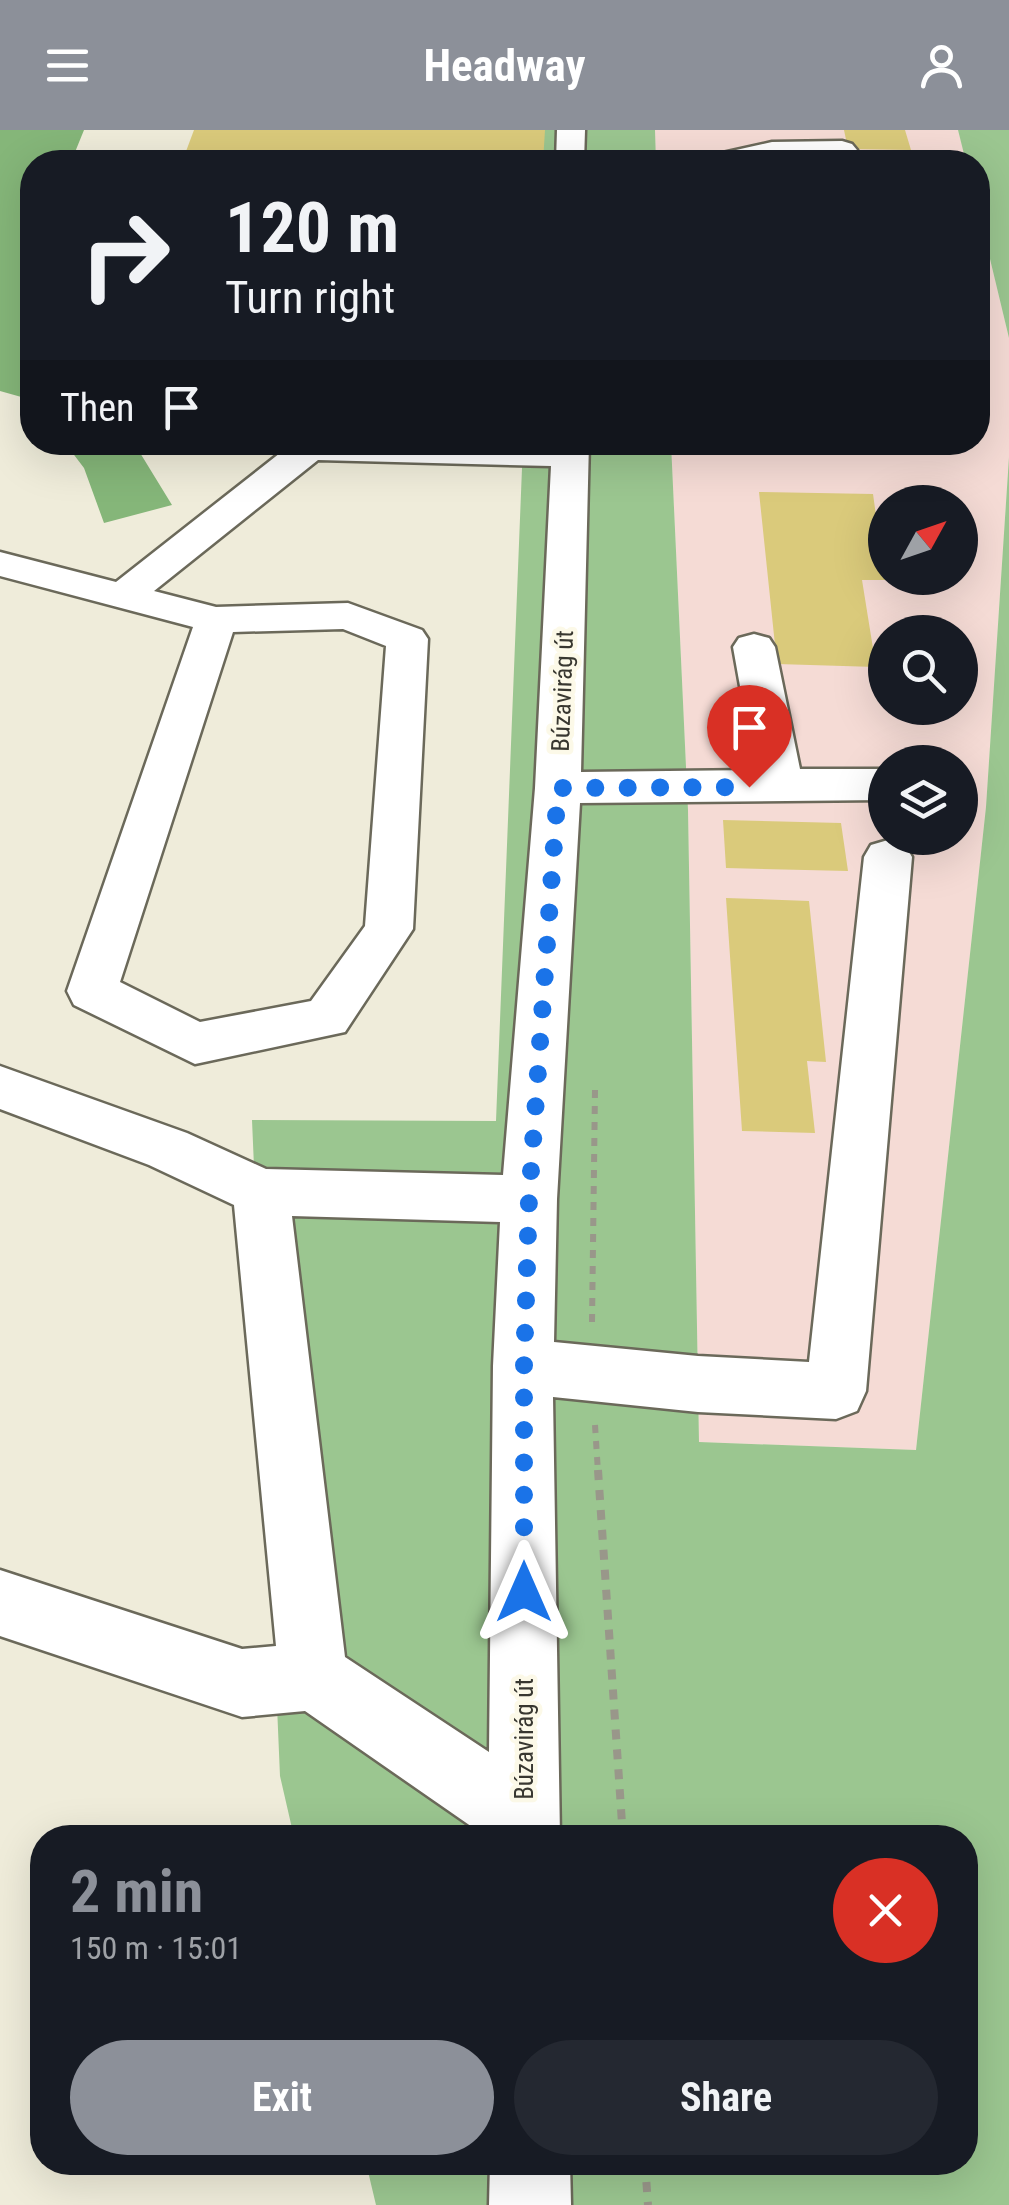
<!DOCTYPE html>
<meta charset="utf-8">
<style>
body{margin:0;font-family:"Roboto Condensed",sans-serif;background:#242831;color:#f1f3f6;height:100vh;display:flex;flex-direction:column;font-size:38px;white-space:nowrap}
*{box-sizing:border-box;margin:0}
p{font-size:32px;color:#9ea1a6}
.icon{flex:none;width:55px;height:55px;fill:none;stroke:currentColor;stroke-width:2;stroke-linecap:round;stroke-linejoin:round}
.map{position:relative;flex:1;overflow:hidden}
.drawer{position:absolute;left:30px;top:1695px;width:948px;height:350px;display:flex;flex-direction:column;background:#171b24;border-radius:40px;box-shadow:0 10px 40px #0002}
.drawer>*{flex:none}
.guide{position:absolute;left:20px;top:20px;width:970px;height:305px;border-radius:40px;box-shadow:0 10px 40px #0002;background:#171b24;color:#f1f3f6;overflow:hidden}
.needle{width:65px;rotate:50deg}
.buttons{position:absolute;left:868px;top:355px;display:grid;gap:20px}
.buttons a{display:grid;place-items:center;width:110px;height:110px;border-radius:50%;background:#171b24;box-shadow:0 10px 40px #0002;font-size:50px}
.pin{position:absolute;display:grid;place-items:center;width:85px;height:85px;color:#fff;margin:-102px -42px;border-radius:50% 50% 50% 0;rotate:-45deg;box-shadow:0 0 10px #0007}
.pin .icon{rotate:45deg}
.me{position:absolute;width:110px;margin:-55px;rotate:0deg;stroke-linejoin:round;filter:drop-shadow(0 0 8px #0008)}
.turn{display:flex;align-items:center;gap:35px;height:210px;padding:0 40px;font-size:45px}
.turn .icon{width:130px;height:130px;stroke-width:2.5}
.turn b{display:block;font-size:70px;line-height:85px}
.then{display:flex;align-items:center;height:95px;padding:0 40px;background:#0003;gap:20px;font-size:38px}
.round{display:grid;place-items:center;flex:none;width:105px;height:105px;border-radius:52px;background:#242831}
.overview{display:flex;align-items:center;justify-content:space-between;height:170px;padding:0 40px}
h1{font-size:60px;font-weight:700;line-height:75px;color:#8c9099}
.cta{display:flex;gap:20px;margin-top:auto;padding:20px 40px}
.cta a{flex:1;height:115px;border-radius:60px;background:#8c9099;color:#fff;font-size:40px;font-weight:700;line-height:115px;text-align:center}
.cta a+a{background:#242831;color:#f1f3f6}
header{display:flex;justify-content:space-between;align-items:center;height:130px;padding:0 40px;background:#8c9099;color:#fff;font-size:45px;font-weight:700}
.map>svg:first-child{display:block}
.industrial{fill:#f5dbd5;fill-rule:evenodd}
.green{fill:#9bc690}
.forest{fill:#85b679}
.building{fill:#daca7b}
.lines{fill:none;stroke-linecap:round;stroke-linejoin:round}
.minor-casing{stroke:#6b695a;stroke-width:5}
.path-far1{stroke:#99978a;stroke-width:6;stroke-dasharray:8 8;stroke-linecap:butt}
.path{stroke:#99978a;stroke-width:8;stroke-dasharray:10 10;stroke-linecap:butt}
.minor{fill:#fff;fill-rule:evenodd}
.route{stroke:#1a73e8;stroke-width:18;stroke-dasharray:0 32.4}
.labels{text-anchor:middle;stroke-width:9;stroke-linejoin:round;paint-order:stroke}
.street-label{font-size:25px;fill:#383730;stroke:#fcf9e8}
</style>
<header><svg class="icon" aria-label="menu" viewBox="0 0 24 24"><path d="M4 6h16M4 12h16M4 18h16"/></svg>Headway<svg class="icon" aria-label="person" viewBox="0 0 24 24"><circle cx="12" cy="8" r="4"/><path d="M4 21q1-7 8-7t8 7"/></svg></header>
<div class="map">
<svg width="1009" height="2075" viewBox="0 0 1009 2075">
<rect width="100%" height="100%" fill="#efecda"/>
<path class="industrial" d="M655,0H958L966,32H656Z
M978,79L1009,208V327L986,677L916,1320L699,1312L688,680L671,313L978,312ZM885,372H960V448H885ZM885,502H960V578H885ZM885,632H960V708H885Z"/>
<path class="green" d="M536,0H655L656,32H534Z
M958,0H1009V208L978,79V32H966Z
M523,313H671L688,680L699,1312L916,1320L986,677L1009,327V2075H376L366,2033L965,2032V1708L294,1707L280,1646L252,990L496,991Z"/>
<path class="forest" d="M0,0H84L71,32H32V270L0,261Z
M65,313H134L172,375L104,393L84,338Z"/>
<path class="building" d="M194,0H545L543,32H182Z
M844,0H905L911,20L848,19Z
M759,362L873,364L885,450H862L876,537L777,534Z
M723,690L841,693L848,741L726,738Z
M726,768L809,771L826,932L807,931L815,1003L742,1001Z"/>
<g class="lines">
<defs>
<path id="minor" d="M557,0H585L584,32H556Z
M842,11L852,14L857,20L852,26L704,32L709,26L772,12Z
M294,312H589L581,642L755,640L733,517L739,508L754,504L769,508L775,517L800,639H885L884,670L580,673L557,1069L554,1212L698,1226L809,1232L864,727L871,715L888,710L905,715L912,727L866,1261L857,1281L836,1289L698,1282L553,1267L560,1708H488L305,1581L242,1587L0,1506V1440L242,1519L276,1516L234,1075L149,1035L0,979V936L187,1003L266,1039L503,1045L535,658L551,336L318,330L154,461L216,477L348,473L422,500L428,509L413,799L345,902L195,934L74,875L67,861L193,497L0,446V422L116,452ZM343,499L386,516L365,796L311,871L200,892L120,852L233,502ZM292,1086L500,1092L493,1236L489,1622L345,1527Z
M490,2032H570L571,2075H489Z"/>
</defs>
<use href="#minor" class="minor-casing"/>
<path class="path-far1" d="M592,1192L595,960
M595,1295L598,1342"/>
<path class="path" d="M598,1340L623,1708
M645,2032L648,2075"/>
<use href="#minor" class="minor"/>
</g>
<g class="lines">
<path class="route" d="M524,1462V1236L529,1069L558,658L749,657"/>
</g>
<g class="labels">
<g class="street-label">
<text transform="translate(562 561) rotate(-88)" y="9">Búzavirág út</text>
<text transform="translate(524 1609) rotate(-90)" y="9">Búzavirág út</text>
</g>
</g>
</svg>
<div class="buttons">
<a><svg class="needle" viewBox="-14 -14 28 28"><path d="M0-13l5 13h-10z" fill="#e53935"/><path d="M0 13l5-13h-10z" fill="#9ea1a6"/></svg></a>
<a><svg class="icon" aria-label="search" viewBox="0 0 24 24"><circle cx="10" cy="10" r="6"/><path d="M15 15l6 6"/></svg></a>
<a><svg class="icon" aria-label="layers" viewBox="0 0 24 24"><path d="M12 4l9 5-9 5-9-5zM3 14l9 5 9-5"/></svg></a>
</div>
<div class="pin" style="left:749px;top:657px;background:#d93025"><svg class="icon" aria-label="arrive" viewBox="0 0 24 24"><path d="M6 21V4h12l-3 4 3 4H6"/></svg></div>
<svg class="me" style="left:524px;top:1462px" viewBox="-20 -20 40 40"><path d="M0-17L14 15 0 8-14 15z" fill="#1a73e8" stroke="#fff" stroke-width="4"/></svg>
<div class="guide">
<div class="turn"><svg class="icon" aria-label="right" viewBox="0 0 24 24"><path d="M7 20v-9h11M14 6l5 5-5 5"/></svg><div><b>120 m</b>Turn right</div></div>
<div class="then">Then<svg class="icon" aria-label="arrive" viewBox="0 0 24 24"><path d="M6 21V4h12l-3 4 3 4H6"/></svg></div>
</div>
<section class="drawer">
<div class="overview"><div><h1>2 min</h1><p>150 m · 15:01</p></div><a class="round" style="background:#d93025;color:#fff"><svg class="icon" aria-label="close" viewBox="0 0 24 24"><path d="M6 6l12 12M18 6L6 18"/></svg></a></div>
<div class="cta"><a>Exit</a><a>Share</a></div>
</section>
</div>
